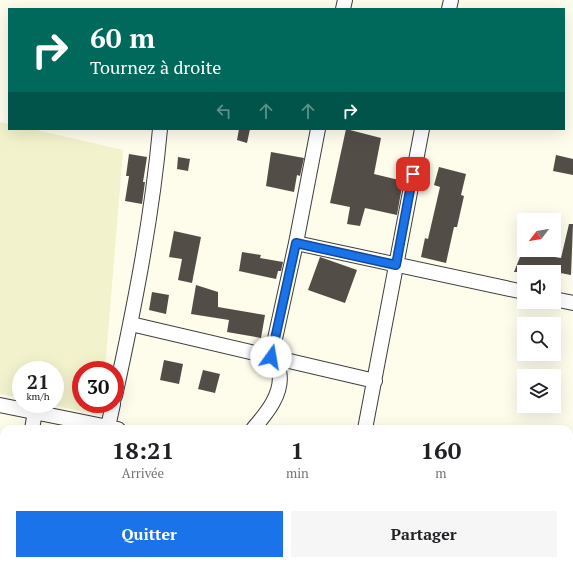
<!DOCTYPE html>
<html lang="fr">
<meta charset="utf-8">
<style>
body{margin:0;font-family:"PT Serif",serif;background:#f6f6f6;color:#202124;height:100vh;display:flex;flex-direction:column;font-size:15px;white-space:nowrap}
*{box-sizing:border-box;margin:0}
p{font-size:13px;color:#757577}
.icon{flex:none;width:22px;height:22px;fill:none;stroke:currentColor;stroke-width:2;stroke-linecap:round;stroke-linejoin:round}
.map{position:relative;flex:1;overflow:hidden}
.details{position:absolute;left:0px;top:425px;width:573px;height:140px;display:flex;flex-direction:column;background:#fff;border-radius:12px 12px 0 0;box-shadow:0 4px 16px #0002}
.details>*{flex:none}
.guide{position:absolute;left:8px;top:8px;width:557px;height:122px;border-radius:0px;box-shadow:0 4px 16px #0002;background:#00695c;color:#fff;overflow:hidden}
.needle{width:26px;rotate:239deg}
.buttons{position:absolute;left:517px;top:213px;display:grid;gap:8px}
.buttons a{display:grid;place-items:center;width:44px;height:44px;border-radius:0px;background:#fff;box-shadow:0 4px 16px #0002;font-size:20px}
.speed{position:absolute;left:12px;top:361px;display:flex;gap:8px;font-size:20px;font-weight:700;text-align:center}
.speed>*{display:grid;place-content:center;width:52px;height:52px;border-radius:50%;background:#fff;box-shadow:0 4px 16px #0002;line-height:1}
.speed small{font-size:10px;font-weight:400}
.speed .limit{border:6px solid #d22;background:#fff;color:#111}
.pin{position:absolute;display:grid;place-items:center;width:34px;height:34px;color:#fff;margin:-17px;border-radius:8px;box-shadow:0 2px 6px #0006}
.me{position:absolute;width:44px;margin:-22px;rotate:13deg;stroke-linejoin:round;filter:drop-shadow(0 0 3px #0008)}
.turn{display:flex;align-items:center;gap:14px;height:84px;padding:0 16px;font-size:18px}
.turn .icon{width:52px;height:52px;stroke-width:2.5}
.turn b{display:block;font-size:28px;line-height:34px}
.lanes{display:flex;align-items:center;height:38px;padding:0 16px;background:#0003;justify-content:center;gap:20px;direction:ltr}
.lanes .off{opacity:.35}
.eta{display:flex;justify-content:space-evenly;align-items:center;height:68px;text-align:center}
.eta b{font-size:24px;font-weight:700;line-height:28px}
.primary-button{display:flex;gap:8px;margin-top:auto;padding:8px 16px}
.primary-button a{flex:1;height:46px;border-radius:0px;background:#1a73e8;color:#fff;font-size:16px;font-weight:700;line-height:46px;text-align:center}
.primary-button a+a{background:#f6f6f6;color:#202124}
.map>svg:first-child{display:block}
.farmland{fill:#f2f2cd}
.building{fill:#534d48}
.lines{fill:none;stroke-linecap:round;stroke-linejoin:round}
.minor-casing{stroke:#3e3e3e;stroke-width:16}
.minor{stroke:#fff;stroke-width:14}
.route-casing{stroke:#114b97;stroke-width:10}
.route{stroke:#1a73e8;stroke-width:7}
</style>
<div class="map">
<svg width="573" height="565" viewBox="0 0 573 565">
<rect width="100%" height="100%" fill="#fefceb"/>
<path class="farmland" d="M0,122L9,124V129H32L123,150L105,370H81V404H103L102,416L48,404H55V370H21V398L0,394Z"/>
<path class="building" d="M239,129H250L247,143L237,140Z
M346,129L381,138L374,174L403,181L397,215L365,208L360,226L347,224L350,207L330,203Z
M271,152L304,158L300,176L297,175L294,192L266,186Z
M129,154L147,157L143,182H145L142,204L125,201L129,176H126Z
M556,155L573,159V175L553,171Z
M178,157L190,159L188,171L177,169Z
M439,167L466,174L461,195L464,196L457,227H454L446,263L421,257L425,238L428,239L440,187L434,185Z
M569,224H573L571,275L555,272H514L522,252L561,258Z
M174,231L201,237L192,283L178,280L182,259L169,257Z
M242,252L261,255L260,258L283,262L281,271H278L276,279L239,271Z
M320,257L357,270L345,303L308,290Z
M196,285L218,292V307L265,315L261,338L227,332L229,320L191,314Z
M152,292L169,295L166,314L149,310Z
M164,360L183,364L179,384L160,380Z
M203,370L220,374L215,393L198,389Z"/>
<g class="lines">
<defs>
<path id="minor" d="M343,9L345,0
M449,9L451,0
M296,243L524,292
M554,299L573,303
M131,324L375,381
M115,396C134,309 152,218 160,129
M0,405L118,429
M108,427L113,404
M32,429L35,412
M253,429C266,414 284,393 279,371C278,366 274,362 271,357L296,243L318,129
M365,429L422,129
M569,524L573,525
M250,561L270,565
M3,565L4,561
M177,565L195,561
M220,565L221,561
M338,565L339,561"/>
</defs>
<use href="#minor" class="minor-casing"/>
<use href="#minor" class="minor"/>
</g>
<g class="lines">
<defs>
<path id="route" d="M271,357L296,243L396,265L413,174"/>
</defs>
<use href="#route" class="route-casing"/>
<use href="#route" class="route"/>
</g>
</svg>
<div class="buttons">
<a><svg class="needle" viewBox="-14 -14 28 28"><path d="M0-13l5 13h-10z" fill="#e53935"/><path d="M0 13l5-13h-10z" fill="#757577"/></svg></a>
<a><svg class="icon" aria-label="sound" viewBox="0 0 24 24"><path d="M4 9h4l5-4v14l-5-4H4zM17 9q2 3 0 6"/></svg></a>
<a><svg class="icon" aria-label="search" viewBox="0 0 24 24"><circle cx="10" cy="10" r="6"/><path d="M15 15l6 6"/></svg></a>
<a><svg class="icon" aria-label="layers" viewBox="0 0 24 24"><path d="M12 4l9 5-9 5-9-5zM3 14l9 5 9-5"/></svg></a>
</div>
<div class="speed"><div>21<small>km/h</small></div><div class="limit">30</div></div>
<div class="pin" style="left:413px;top:174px;background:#d93025"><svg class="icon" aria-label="arrive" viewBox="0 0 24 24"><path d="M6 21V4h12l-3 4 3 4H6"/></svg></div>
<svg class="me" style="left:271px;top:357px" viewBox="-20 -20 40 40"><circle r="19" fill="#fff"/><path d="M0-13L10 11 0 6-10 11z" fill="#1a73e8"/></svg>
<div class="guide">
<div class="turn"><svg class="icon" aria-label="right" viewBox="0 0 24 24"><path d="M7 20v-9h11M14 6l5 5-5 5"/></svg><div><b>60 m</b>Tournez à droite</div></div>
<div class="lanes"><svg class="icon off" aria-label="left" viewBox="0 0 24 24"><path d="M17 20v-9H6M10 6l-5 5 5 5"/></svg><svg class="icon off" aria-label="ahead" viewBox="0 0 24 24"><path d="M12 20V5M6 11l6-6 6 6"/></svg><svg class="icon off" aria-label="ahead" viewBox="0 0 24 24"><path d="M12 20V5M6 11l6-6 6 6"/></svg><svg class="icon" aria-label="right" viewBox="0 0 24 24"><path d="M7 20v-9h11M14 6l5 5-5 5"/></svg></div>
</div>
<section class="details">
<div class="eta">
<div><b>18:21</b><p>Arrivée</p></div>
<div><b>1</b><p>min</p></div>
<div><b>160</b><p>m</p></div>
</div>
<div class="primary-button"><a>Quitter</a><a>Partager</a></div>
</section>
</div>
